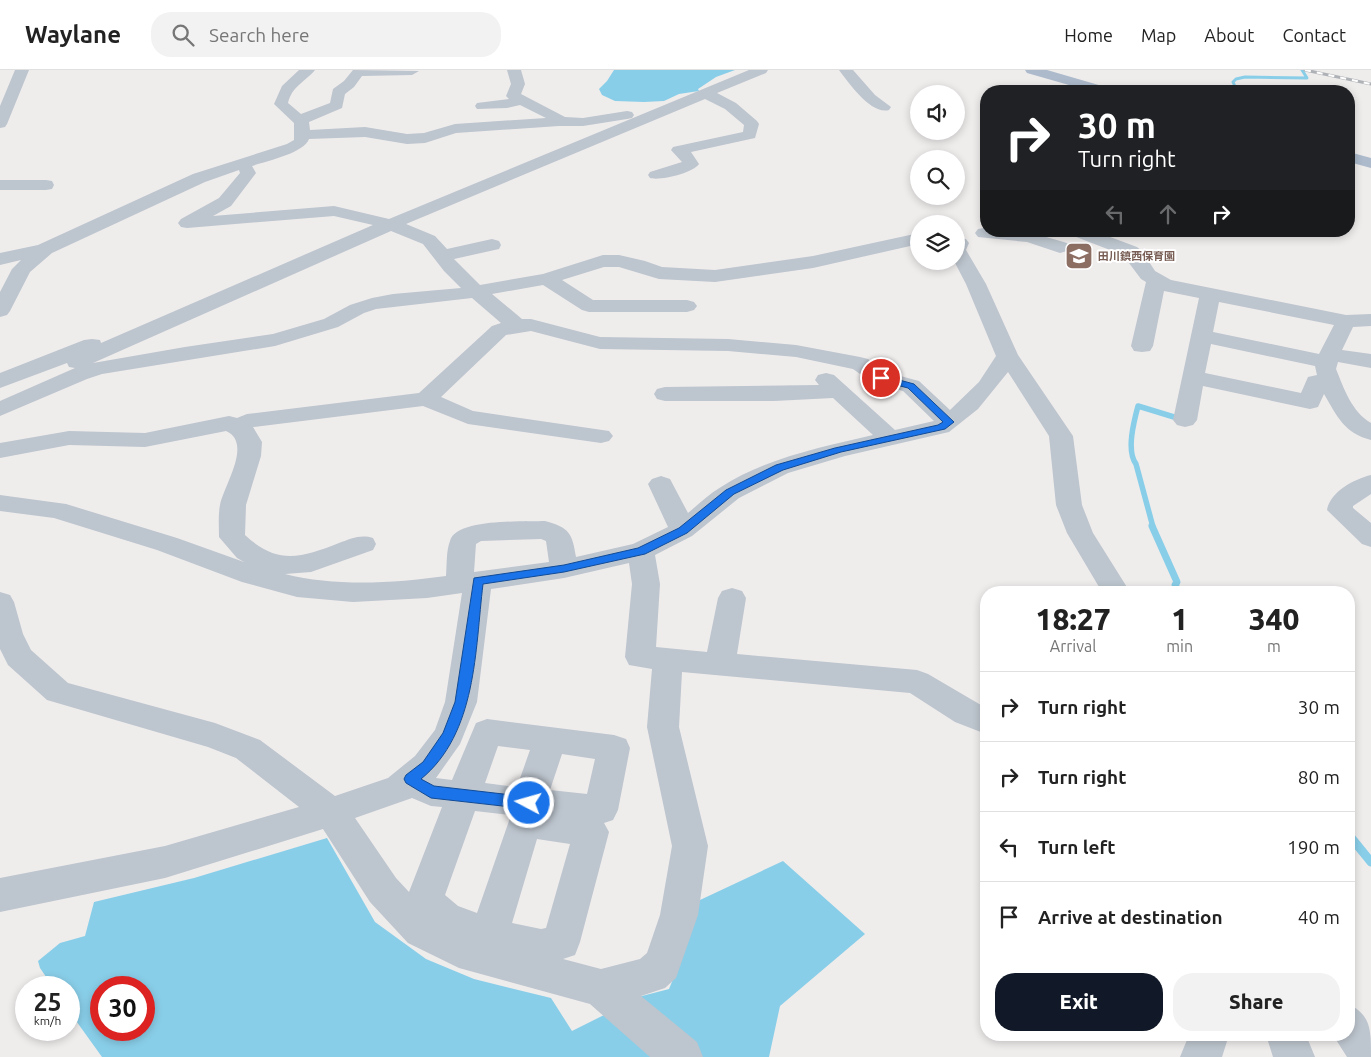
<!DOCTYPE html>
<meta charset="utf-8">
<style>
body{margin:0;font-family:Ubuntu,"Noto Sans JP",sans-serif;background:#f2f2f2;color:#222;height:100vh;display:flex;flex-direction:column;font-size:19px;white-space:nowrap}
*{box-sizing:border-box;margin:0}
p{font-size:16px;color:#767676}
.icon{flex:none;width:28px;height:28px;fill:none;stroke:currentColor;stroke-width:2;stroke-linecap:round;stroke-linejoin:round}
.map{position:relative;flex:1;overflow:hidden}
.sheet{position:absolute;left:980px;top:516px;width:375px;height:455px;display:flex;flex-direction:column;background:#fff;border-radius:20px;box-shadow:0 2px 8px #0003}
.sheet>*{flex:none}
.banner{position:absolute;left:980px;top:15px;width:375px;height:152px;border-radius:20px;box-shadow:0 2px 8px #0003;background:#202124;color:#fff;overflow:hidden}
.fabs{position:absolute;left:910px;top:15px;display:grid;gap:10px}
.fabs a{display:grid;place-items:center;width:55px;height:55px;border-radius:50%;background:#fff;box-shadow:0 2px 8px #0003;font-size:25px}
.speed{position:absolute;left:15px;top:906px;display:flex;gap:10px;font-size:25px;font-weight:700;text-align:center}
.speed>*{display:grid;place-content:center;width:65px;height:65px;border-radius:50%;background:#fff;box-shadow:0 2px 8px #0003;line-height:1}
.speed small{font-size:12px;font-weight:400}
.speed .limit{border:8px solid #d22;background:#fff;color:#111}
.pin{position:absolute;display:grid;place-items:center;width:42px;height:42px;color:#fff;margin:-21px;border:2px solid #fff;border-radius:50%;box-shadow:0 1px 5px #0007}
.me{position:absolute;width:55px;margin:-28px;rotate:276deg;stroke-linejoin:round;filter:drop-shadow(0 0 4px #0008)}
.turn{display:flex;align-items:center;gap:18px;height:105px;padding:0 15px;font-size:22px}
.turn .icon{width:65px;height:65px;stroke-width:2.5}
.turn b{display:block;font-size:35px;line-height:42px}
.lanes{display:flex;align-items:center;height:48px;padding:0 15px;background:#0003;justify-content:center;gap:25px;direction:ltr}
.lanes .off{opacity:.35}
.eta{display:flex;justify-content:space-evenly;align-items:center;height:85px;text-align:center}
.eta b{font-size:30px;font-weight:800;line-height:35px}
.action{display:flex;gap:10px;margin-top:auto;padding:10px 15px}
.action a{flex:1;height:58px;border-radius:20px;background:#111827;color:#fff;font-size:20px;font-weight:800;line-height:58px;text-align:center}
.action a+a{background:#f2f2f2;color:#222}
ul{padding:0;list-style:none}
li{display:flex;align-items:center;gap:15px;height:70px;padding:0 15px;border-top:1px solid #e0e0e0}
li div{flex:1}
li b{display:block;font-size:19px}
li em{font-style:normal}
header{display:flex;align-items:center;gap:30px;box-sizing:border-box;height:70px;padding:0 25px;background:#fff;border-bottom:1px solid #e0e0e0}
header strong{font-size:24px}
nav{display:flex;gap:28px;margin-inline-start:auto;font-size:18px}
.search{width:350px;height:45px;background:#f2f2f2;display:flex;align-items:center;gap:12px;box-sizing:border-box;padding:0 18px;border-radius:20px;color:#767676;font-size:19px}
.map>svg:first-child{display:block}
.water{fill:#89cee8;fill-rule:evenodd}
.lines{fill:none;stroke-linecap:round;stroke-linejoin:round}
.stream-far3{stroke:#89cee8;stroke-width:3}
.stream-far2{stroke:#89cee8;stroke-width:5.5}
.stream-far1{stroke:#89cee8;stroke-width:7}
.stream{stroke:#89cee8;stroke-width:9}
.minor{fill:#bdc5ce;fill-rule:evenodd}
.major{fill:#acbacb;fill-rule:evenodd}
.rail-casing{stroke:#aeb1b6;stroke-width:3}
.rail{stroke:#fff;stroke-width:2;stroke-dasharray:6;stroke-linecap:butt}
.route{fill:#1a73e8;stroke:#114b97}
.labels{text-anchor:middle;stroke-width:4;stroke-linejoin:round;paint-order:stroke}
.far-education-label{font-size:11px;font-weight:bold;fill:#785e54;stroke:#fff;text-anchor:start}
</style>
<header>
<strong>Waylane</strong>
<div class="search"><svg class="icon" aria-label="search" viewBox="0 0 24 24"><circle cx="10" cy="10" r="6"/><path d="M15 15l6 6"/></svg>Search here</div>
<nav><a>Home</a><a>Map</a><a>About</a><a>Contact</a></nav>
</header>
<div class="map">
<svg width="1371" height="987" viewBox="0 0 1371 987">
<rect width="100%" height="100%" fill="#efecec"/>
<path class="water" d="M614,0H735L716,7L698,19L699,21L679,24L664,31L644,32L615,31L602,25L599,19L607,11Z
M327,768L375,852L426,889L474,909L551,928L572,961L642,926L669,919L676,902L700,830L783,791L865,864L780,936L769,987H102L69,941V918L53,917L40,898L38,891L60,873L85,866L94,832L194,808ZM101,918H144V960H101Z"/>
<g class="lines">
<path class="stream-far3" d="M1237,21L1233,12L1236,9L1245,7L1307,8L1302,0"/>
<path class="stream-far2" d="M1153,457L1136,394C1126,381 1134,351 1138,336L1174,347"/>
<path class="stream-far1" d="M1152,456L1177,512L1175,515L1179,522"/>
<path class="stream" d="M1349,765L1371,792"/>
<path class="minor" d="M15,0H29L7,54L5,57L0,58V36Z
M299,0H315C305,12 292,16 288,33L301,44L330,33L333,19L344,11L353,0L419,1L412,5L362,6L354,17L345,24L342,38L309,52L310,60L365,57L407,64L424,63L455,54L546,48L520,35L507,38L477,39L475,36L477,33L509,29L506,26L511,14L507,0H521L525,14L521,24L565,47L583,48L627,41L632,42L634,45L632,48L627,49L583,56H559L456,63L425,73L407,74L365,67L309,69C304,83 267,91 252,96L256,103L231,136L213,146L334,136L389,149L749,0H768L766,3L717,23L736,33L757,51L759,54L755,68L691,82L699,94C693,103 660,111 650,108L648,105L650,102L682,92L671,80L673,77L743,62L744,55L725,39L705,29L406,154L435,166L447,179L492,169L499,171L501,175L499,179L454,189L480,215L543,204L603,185H619L645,191L662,197L715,200L813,186L919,163V174L813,198L715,212L659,209L619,197H604L562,210L593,230H687L694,232L697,236L694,240L687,242H589L582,240L543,215L492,224L522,249H531L600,267L728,269L796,275L860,287L868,289L889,303L919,311L950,340L979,312L996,286L966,214L954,191H956V168L966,169L969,173L966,180L986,214L1018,285L1073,366L1082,435L1093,463L1130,522H1102L1067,463L1056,435L1049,366L1008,302L978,339L949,362L845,386L788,403L739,428L692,466L655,485L660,514L656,577L707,582L718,528L722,521L732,518L742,521L746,528L737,584L917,600L928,604L986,638V664L955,652L910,623L682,602L679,657L708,776L698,845L676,908L665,918L641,926L697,972L703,987H650L590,934L459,898L408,873L370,832L323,759L165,808L0,842V808L165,776L299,737L236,688L208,677L47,630L8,595L0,579V522L10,525L14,532L23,564L31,580L68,613L215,653L260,670L335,726L388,708L415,686L435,660L445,632L462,523L427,528L353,532L297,527L242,512L157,480L54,448L0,441V425L66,434L177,468L244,492L237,488L219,467C219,457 218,445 220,435C224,415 253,373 226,361L145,377L69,375L0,388V373L69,361L145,363L229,346L237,348L247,344L419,323L492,256L501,253L472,228L376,239L364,243L338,257L275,276L102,304L87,309L0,346V331L75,298L69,297L67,293L0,318V303L84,270L92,269L100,270L101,273L373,155L334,146L187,158L181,157L178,153L181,149L219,128L240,103L239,100L205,112L52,183L30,202L10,241L7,245L0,247V222L12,199L21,190L0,195V183L38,175L193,104L287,74L294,70V53L274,34L282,16ZM391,161L423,174L444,201L461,218L393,224L372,228L350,235L324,249L273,264L185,277L93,293ZM531,261L600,279L728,281L796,287L853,299L873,313L903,321L934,351L895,360L834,305L826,303L818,305L815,310L819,315L665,317L657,319L654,324L657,329L665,331H774L833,328L873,365C822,377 766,388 721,417C709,424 699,434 688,443L670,409L661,406L652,409L648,414L668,457L633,474L576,487C572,463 570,458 545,451C525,452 456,448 450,471C446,481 447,495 446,506C395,513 336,517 285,504L311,502L373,480L376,474L373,468C360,464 351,469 339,473C301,488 277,495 245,465L246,435L261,386L262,372L253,357L423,336L468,354L601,373L609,371L613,366L609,361L473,341L441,327L506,265ZM541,469L546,471L549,492L474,502L476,474L481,471ZM629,493L632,514L625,587L629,595L652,599L647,657L672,776L660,845L647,883L640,889L601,899L563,889L575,885L580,872L609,762L604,753L613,750L618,740L630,678L626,669L614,665L487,649L476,653L452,710L436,708L460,674L477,632L491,519L564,508ZM498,676L530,680L517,717L485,713ZM562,684L595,689L587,724L550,720ZM412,728L431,736L442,737L409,822L396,808L355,748ZM475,741L511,745L477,843L458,836L445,825ZM537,769L570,774L546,858L541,859L512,853Z
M839,0H853L875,25L891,37L889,40C871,45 849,13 839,0Z
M0,110H46L52,111L54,115L52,119L46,120H0Z
M984,158H986V161L1029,162L1067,173L1069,177L1067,181L1060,183L1027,172L978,167L975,163L978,159Z
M1068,161H1094L1137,177L1142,181L1155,201L1171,210L1346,245L1371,244V256L1353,257L1342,280L1371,284V298L1338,292L1336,299C1344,319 1352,342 1371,353V370C1344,363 1337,346 1324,324L1318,337L1310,339L1203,316L1197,350L1193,355L1185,357L1177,355L1173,350L1199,228L1164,221L1153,276L1150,281L1142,282L1134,281L1131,276L1146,212L1141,209L1123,185L1071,165ZM1219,232L1334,255L1319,284L1213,262ZM1211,274L1315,296L1317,305L1308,307L1301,323L1205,303Z
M1371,405V424L1353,436V438L1371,453V477L1362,474L1327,440C1330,422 1354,409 1371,405Z
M1349,934C1371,946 1371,959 1371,987H1347L1333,965H1349Z
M1189,965H1229L1222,987H1180Z
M1266,965H1306L1315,987H1273Z"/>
<path class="major" d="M1025,0H1047L1109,18L1111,21H1090L1027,3Z
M1349,82L1371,88V98L1349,92Z"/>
<defs>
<path id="rail" d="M1305,0L1371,14"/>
</defs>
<use href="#rail" class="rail-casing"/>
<use href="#rail" class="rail"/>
</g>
<path class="route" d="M881,305L914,314L954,352L945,359L841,382L783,400L734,424L687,463L645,484L564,502L483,514C475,580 477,663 421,709L434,716L529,727L534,728L536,733L534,737L529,739L431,728L406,713L404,709L406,705L423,692L443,663L455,632L474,508L564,495L638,478L679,458L726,420L776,395L835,378L938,355L943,352L908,318L877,310L876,308Z"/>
<defs>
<symbol id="school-square" viewBox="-11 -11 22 22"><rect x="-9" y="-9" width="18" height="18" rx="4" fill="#8d6e63" stroke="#fff"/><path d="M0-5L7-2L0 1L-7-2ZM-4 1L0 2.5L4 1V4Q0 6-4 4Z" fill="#fff"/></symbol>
</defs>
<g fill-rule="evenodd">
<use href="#school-square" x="1063" y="170" width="32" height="32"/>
</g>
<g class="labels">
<g class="far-education-label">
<text x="1098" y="190">田川鎮西保育園</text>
</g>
</g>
</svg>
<div class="fabs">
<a><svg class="icon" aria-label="sound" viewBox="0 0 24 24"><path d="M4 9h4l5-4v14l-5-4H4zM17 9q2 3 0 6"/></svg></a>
<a><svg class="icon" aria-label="search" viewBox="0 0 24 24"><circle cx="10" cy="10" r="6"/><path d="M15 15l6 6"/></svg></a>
<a><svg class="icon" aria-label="layers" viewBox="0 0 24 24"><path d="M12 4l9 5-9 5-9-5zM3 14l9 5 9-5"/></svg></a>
</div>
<div class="speed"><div>25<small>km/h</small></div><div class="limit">30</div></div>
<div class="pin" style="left:881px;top:308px;background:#d93025"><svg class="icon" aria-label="arrive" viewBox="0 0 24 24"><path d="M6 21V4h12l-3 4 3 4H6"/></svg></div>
<svg class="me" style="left:529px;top:733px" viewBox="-20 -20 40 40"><circle r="17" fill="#1a73e8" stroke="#fff" stroke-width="3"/><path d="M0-11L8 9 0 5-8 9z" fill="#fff"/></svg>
<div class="banner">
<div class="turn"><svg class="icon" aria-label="right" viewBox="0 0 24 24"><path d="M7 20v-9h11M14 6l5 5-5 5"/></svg><div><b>30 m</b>Turn right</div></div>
<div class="lanes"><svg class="icon off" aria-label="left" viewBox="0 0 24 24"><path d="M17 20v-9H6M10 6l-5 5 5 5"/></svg><svg class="icon off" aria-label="ahead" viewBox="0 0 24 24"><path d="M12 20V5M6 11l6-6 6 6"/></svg><svg class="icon" aria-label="right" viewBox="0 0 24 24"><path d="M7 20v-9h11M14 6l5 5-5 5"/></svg></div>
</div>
<section class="sheet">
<div class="eta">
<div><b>18:27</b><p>Arrival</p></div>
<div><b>1</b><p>min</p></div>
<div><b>340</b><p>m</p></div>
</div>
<ul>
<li><svg class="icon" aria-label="right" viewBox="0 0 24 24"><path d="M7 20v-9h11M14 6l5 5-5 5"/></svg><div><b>Turn right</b></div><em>30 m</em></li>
<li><svg class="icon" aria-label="right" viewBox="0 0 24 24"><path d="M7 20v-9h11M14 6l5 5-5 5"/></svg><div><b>Turn right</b></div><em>80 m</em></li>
<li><svg class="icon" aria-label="left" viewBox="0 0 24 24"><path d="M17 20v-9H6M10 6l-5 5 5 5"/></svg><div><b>Turn left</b></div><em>190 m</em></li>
<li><svg class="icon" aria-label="arrive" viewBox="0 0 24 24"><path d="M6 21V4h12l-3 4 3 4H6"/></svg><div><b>Arrive at destination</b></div><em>40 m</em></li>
</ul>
<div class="action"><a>Exit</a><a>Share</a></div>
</section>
</div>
